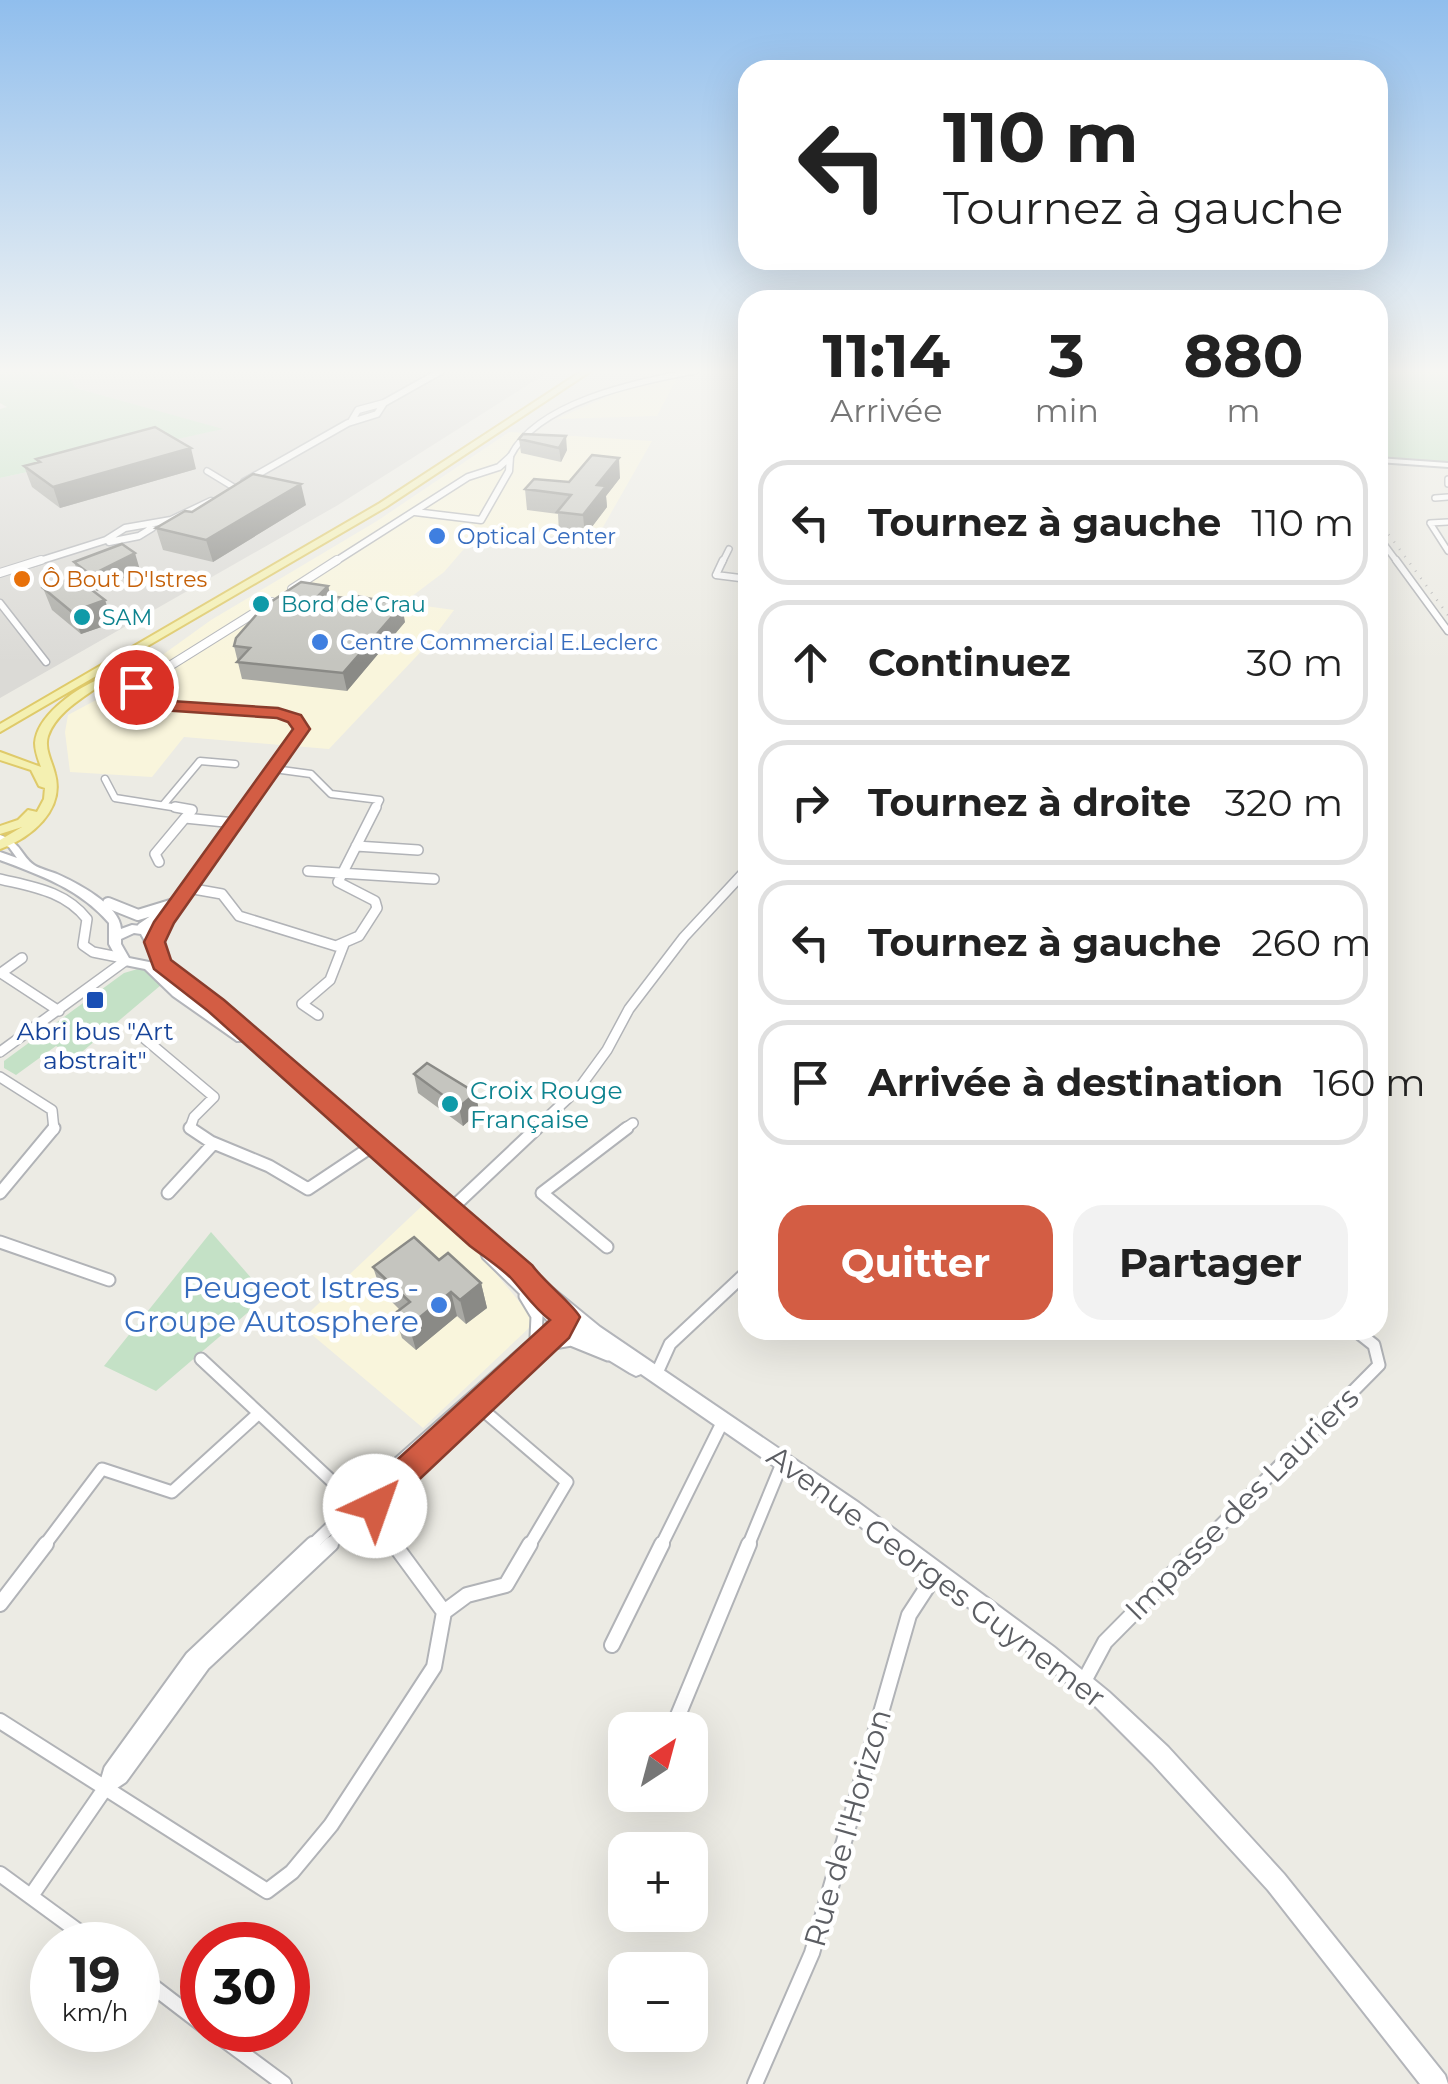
<!DOCTYPE html>
<html lang="fr">
<meta charset="utf-8">
<style>
body{margin:0;font-family:Montserrat,sans-serif;background:#f2f2f2;color:#222;height:100vh;display:flex;flex-direction:column;font-size:38px;white-space:nowrap}
*{box-sizing:border-box;margin:0}
p{font-size:32px;color:#767676}
.icon{flex:none;width:55px;height:55px;fill:none;stroke:currentColor;stroke-width:2;stroke-linecap:round;stroke-linejoin:round}
.map{position:relative;flex:1;overflow:hidden}
.drawer{position:absolute;left:738px;top:290px;width:650px;height:1050px;display:flex;flex-direction:column;background:#fff;border-radius:30px;box-shadow:0 10px 40px #0002}
.drawer>*{flex:none}
.guide{position:absolute;left:738px;top:60px;width:650px;height:210px;border-radius:30px;box-shadow:0 10px 40px #0002;background:#fff;color:#222;overflow:hidden}
.needle{width:65px;rotate:36deg}
.fabs{position:absolute;left:608px;top:1712px;display:grid;gap:20px}
.fabs a{display:grid;place-items:center;width:100px;height:100px;border-radius:20px;background:#fff;box-shadow:0 10px 40px #0002;font-size:50px}
.speed{position:absolute;left:30px;top:1922px;display:flex;gap:20px;font-size:50px;font-weight:700;text-align:center}
.speed>*{display:grid;place-content:center;width:130px;height:130px;border-radius:50%;background:#fff;box-shadow:0 10px 40px #0002;line-height:1}
.speed small{font-size:25px;font-weight:400}
.speed .limit{border:15px solid #d22;background:#fff;color:#111}
.pin{position:absolute;display:grid;place-items:center;width:85px;height:85px;color:#fff;margin:-42px;border:5px solid #fff;border-radius:50%;box-shadow:0 2px 10px #0007}
.me{position:absolute;width:110px;margin:-55px;rotate:42deg;stroke-linejoin:round;filter:drop-shadow(0 0 8px #0008)}
.turn{display:flex;align-items:center;gap:35px;height:210px;padding:0 40px;font-size:45px}
.turn .icon{width:130px;height:130px;stroke-width:2.5}
.turn b{display:block;font-size:70px;line-height:85px}
.eta{display:flex;justify-content:space-evenly;align-items:center;height:170px;text-align:center}
.eta b{font-size:60px;font-weight:700;line-height:70px}
.cta{display:flex;gap:20px;margin-top:auto;padding:20px 40px}
.cta a{flex:1;height:115px;border-radius:30px;background:#d35d44;color:#fff;font-size:40px;font-weight:700;line-height:115px;text-align:center}
.cta a+a{background:#f2f2f2;color:#222}
ul{padding:0;list-style:none}
li{display:flex;align-items:center;gap:30px;height:125px;margin:0 20px 15px;padding:0 20px;border:5px solid #e0e0e0;border-radius:30px}
li div{flex:1}
li b{display:block;font-size:38px}
li em{font-style:normal}
.map>svg:first-child{display:block}
.commercial{fill:#f9f5dc}
.industrial{fill:#dbdad6}
.green{fill:#c4e1c6}
.lines{fill:none;stroke-linecap:round;stroke-linejoin:round}
.minor-far4-casing{stroke:#b1b3b7;stroke-width:8}
.minor-far3-casing{stroke:#b1b3b7;stroke-width:9}
.minor-far2-casing{stroke:#b1b3b7;stroke-width:12}
.minor-far1-casing{stroke:#b1b3b7;stroke-width:15}
.minor-casing{stroke:#b1b3b7;stroke-width:18}
.tertiary-far2-casing{stroke:#b1b3b7;stroke-width:9}
.tertiary-far1-casing{stroke:#b1b3b7;stroke-width:10}
.tertiary-casing{stroke:#b1b3b7;stroke-width:14}
.secondary-casing{stroke:#b3b5ba;stroke-width:4}
.primary-casing{stroke:#dfca6a;stroke-width:4}
.minor-far4{stroke:#fff;stroke-width:5}
.minor-far3{stroke:#fff;stroke-width:6}
.minor-far2{stroke:#fff;stroke-width:9}
.minor-far1{stroke:#fff;stroke-width:11}
.minor{stroke:#fff;stroke-width:14}
.tertiary-far2{stroke:#fff;stroke-width:6}
.tertiary-far1{stroke:#fff;stroke-width:8}
.tertiary{stroke:#fff;stroke-width:10}
.secondary{fill:#fff;fill-rule:evenodd}
.primary{fill:#f4f0b1;fill-rule:evenodd}
.rail{stroke:#b2b2b3;stroke-width:2.5;stroke-dasharray:1 8;stroke-linecap:butt}
.wall{fill:#a9a9a4}
.shaded-wall{fill:#8a8a86}
.building{fill:#c5c5bf;stroke:#8a8a86;stroke-width:2.5}
.route{fill:#d35d44;stroke:#893c2c;stroke-width:2.5}
.shop-dot{fill:#3f7fe0;stroke:#fff;stroke-width:4}
.food-dot{fill:#e8710a;stroke:#fff;stroke-width:4}
.culture-dot{fill:#0f9aa8;stroke:#fff;stroke-width:4}
.transit-dot{fill:#1a4fb4;stroke:#fff;stroke-width:4}
.labels{text-anchor:middle;stroke-width:9;stroke-linejoin:round;paint-order:stroke}
.far-shop-label{font-size:22px;fill:#366cbe;stroke:#fff;text-anchor:start}
.far-food-label{font-size:22px;fill:#c56008;stroke:#fff;text-anchor:start}
.far-culture-label{font-size:22px;fill:#0d838f;stroke:#fff;text-anchor:start}
.transit-label{font-size:25px;fill:#164399;stroke:#fff}
.culture-label{font-size:25px;fill:#0d838f;stroke:#fff;text-anchor:start}
.near-shop-label{font-size:30px;fill:#366cbe;stroke:#fff;text-anchor:end}
.near-street-label{font-size:30px;fill:#5c5e63;stroke:#fff}
</style>
<div class="map">
<svg width="1448" height="2084" viewBox="0 0 1448 2084">
<rect width="100%" height="100%" fill="#ecebe4"/>
<path class="commercial" d="M678,376L657,416L556,419L618,392Z
M509,432L652,441L595,541L482,528L444,572L403,603L454,610L430,642L329,749L184,737L152,777L70,772L65,732L68,715L111,692L211,620L377,521Z
M423,1205L473,1246L532,1317L529,1328L423,1428L298,1323Z"/>
<path class="industrial" d="M64,371H550L338,505L0,698V478L221,429L76,388Z"/>
<path class="green" d="M0,371H64L76,388L223,429L0,478V409L7,407L0,403Z
M1378,371H1448V464L1378,459Z
M141,968L149,971L161,985L76,1057L56,1046L16,1075L4,1068V1061L124,973Z
M211,1232L267,1296L156,1391L104,1366Z"/>
<g class="lines">
<defs>
<path id="minor-far4" d="M510,457C537,401 639,382 695,371
M207,471L235,488
M1448,479V484
M1435,498L1448,497
M1448,522L1430,523L1448,551
M1378,536L1398,563
M722,563L729,549"/>
<path id="minor-far3" d="M723,560L716,575L748,579
M1396,560L1448,631
M0,603L46,662
M274,769L311,774L331,794L380,800L375,810
M105,779L115,798L191,810
M164,804L200,761L235,764"/>
<path id="minor-far2" d="M175,807L192,810L185,818L235,823
M356,846L418,850
M159,862L155,854L185,818
M308,871L434,879
M0,879C33,887 65,891 87,919L83,945L93,952
M188,888L222,894L239,916L336,946L359,936L377,908L375,901L338,882L376,807
M93,952L123,958
M22,958L1,973L59,1011
M318,1015L302,1004L330,980L344,944
M145,1039L214,1097L194,1117L190,1128L193,1130
M0,1052L125,961
M0,1077L52,1110L54,1130
M534,1130L580,1087L607,1050L629,1009L684,937L748,868
M623,1130L633,1123"/>
<path id="minor-far1" d="M190,1128L211,1142L269,1166L308,1189L374,1145
M0,1193L54,1128
M168,1193L213,1144
M449,1211L537,1128
M0,1242L109,1280
M607,1247L542,1193L627,1128
M525,1296L537,1316L536,1337
M548,1344L571,1340L608,1355
M201,1359L350,1498
M656,1375L670,1344L748,1271
M477,1405L567,1482L529,1546
M374,1502L559,1330L565,1320
M372,1517L396,1546
M44,1546L102,1469L172,1492L259,1413
M311,1546L332,1526L350,1498L378,1481L559,1321
M328,1546L351,1525L369,1519L374,1502
M661,1546L723,1421
M748,1546L783,1461
M1200,1546L1379,1365L1374,1345L1355,1330"/>
<path id="minor" d="M394,1544L444,1612
M0,1604L46,1544
M612,1645L662,1544
M1083,1683L1105,1642L1202,1544
M0,1721L267,1891L292,1872L331,1825L434,1667L444,1612L467,1595L506,1585L530,1544
M672,1730L749,1544
M106,1787L121,1777L203,1664L331,1544
M0,1874L97,1945
M31,1896L106,1787L111,1770L192,1658L313,1544
M138,1975L202,2024
M211,2030L284,2084
M755,2084L812,1953L909,1615L937,1572"/>
<path id="tertiary-far2" d="M352,420L358,410L384,403L441,371
M244,482L348,423L377,414L384,403
M415,512L481,520L509,471L510,457
M109,542L139,536L152,528
M33,563L106,540L125,528L171,520L211,501
M333,563L468,477L499,467L510,457"/>
<path id="tertiary-far1" d="M0,573L41,560
M292,589L337,560
M244,810L302,729L295,718L278,713L152,705L138,697L136,687L272,602"/>
<path id="tertiary" d="M108,903L138,915L174,904
M142,928L167,911
M155,942L164,921L246,807"/>
<path id="secondary" d="M1378,458L1448,463V467L1378,462Z
M0,835C22,843 21,856 34,865C40,869 50,871 57,874C77,883 120,905 121,929L132,925L149,927L172,966L221,1003L485,1233L600,1327L859,1503L1054,1647L1109,1692L1168,1747L1284,1874L1445,2075L1448,2084H1420L1268,1890L1152,1763L1095,1706L1040,1661L845,1515L641,1374L636,1376L630,1373L553,1326L483,1258L481,1253L483,1250L247,1041H237L173,996L145,969L120,964L109,944V923C80,889 40,875 0,860V852L17,858L9,847L0,843ZM134,933L141,934L161,970L154,963L129,958L121,944V939ZM168,977L211,1009L214,1012L183,990Z"/>
<path id="primary" d="M582,371H591L386,507L0,732V724L380,503Z
M95,681L99,682V686C81,699 56,713 48,736C44,749 52,761 55,774C65,810 31,838 0,849V840L22,827L0,834V826L18,820L28,810L37,812L44,799L45,788L39,786L31,770L0,760V752L41,767C38,759 35,751 35,743C37,716 73,691 95,681Z"/>
</defs>
<use href="#minor-far4" class="minor-far4-casing"/>
<use href="#minor-far3" class="minor-far3-casing"/>
<use href="#minor-far2" class="minor-far2-casing"/>
<use href="#minor-far1" class="minor-far1-casing"/>
<use href="#minor" class="minor-casing"/>
<use href="#tertiary-far2" class="tertiary-far2-casing"/>
<use href="#tertiary-far1" class="tertiary-far1-casing"/>
<use href="#tertiary" class="tertiary-casing"/>
<use href="#secondary" class="secondary-casing"/>
<use href="#primary" class="primary-casing"/>
<use href="#minor-far4" class="minor-far4"/>
<use href="#minor-far3" class="minor-far3"/>
<use href="#minor-far2" class="minor-far2"/>
<use href="#minor-far1" class="minor-far1"/>
<use href="#minor" class="minor"/>
<use href="#tertiary-far2" class="tertiary-far2"/>
<use href="#tertiary-far1" class="tertiary-far1"/>
<use href="#tertiary" class="tertiary"/>
<use href="#secondary" class="secondary"/>
<use href="#primary" class="primary"/>
<path class="rail" d="M1378,520L1448,615"/>
</g>
<path class="wall" d="M519,439L567,450L561,462L521,453Z
M36,459L196,469L60,508L32,487L24,466L37,462Z
M620,478L606,496L607,507L585,536L559,533L558,514L527,510L525,489Z
M306,505L213,562L163,550L156,528L192,512Z
M74,562L140,570L97,591L80,579Z
M328,586L331,597L405,622L347,691L242,679L234,646Z
M43,588L113,623L81,634L52,610Z
M414,1074L476,1093L479,1112L463,1126L418,1093Z
M373,1267L481,1283L487,1308L466,1324L457,1316L416,1350L402,1338L394,1314L400,1310L381,1291Z"/>
<path class="shaded-wall" d="M566,436L567,450L561,462L559,448Z
M191,448L196,469L60,508L53,487Z
M619,458L620,478L606,496L607,507L585,536L583,515L597,485Z
M301,484L306,505L213,562L206,540Z
M135,553L140,570L97,591L91,575Z
M328,586L332,602L319,595Z
M105,600L113,623L81,634L72,612Z
M402,605L405,622L347,691L343,673Z
M476,1093L479,1112L463,1126L459,1107Z
M481,1283L487,1308L466,1324L460,1300Z
M451,1292L457,1316L416,1350L409,1326Z"/>
<path class="building" d="M155,427L191,448L53,487L24,466L40,462L36,459Z
M523,434L566,436L559,448L519,439Z
M592,455L619,458L597,485L606,486L583,515L557,512L571,495L525,489L534,479L569,482Z
M253,474L301,484L206,540L156,528L185,511L192,512Z
M122,544L135,553L91,575L74,562Z
M75,577L105,600L72,612L43,588Z
M301,582L328,586L319,595L355,599L358,596L402,605L343,673L237,662L250,648L234,646L236,638L263,607Z
M427,1063L476,1093L459,1107L414,1074Z
M414,1237L439,1260L448,1253L481,1283L460,1300L451,1292L409,1326L394,1314L410,1302L373,1267Z"/>
<linearGradient id="sky" x2="0" y2="1"><stop stop-color="#90beed"/><stop offset="0.56" stop-color="#f6f6f3"/><stop offset="1" stop-color="#f6f6f3" stop-opacity="0"/></linearGradient>
<rect width="1448" height="663" fill="url(#sky)"/>
<path class="route" d="M136,682L156,700L278,708L301,715L310,729L174,923L165,942L171,960L224,1000L532,1265C544,1282 573,1304 580,1317L569,1338L390,1507L386,1517L375,1521L364,1517L359,1502L363,1491L550,1320C533,1307 524,1292 510,1277C497,1265 483,1256 470,1246L208,1011L154,969L144,942L154,922L293,729L288,722L277,718L146,709L129,697L127,687Z"/>
<g class="shop-dot">
<circle cx="437" cy="536" r="10"/>
<circle cx="320" cy="642" r="10"/>
<circle cx="439" cy="1305" r="10"/>
</g>
<circle class="food-dot" cx="22" cy="579" r="10"/>
<g class="culture-dot">
<circle cx="261" cy="604" r="10"/>
<circle cx="82" cy="617" r="10"/>
<circle cx="450" cy="1104" r="10"/>
</g>
<rect class="transit-dot" x="85" y="990" width="20" height="20" rx="5"/>
<g class="labels">
<g class="far-shop-label">
<text x="457" y="544">Optical Center</text>
<text x="340" y="650">Centre Commercial E.Leclerc</text>
</g>
<g class="far-food-label">
<text x="42" y="587">Ô Bout D'Istres</text>
</g>
<g class="far-culture-label">
<text x="281" y="612">Bord de Crau</text>
<text x="102" y="625">SAM</text>
</g>
<g class="transit-label">
<text x="95" y="1040">Abri bus "Art<tspan x="95" dy="29">abstrait"</tspan></text>
</g>
<g class="culture-label">
<text x="470" y="1099">Croix Rouge<tspan x="470" dy="29">Française</tspan></text>
</g>
<g class="near-shop-label">
<text x="419" y="1298">Peugeot Istres -<tspan x="419" dy="34">Groupe Autosphere</tspan></text>
</g>
<g class="near-street-label">
<text transform="translate(1242 1504) rotate(-45)" y="10">Impasse des Lauriers</text>
<text transform="translate(936 1577) rotate(37)" y="10">Avenue Georges Guynemer</text>
<text transform="translate(848 1828) rotate(-74)" y="10">Rue de l'Horizon</text>
</g>
</g>
</svg>
<div class="fabs">
<a><svg class="needle" viewBox="-14 -14 28 28"><path d="M0-13l5 13h-10z" fill="#e53935"/><path d="M0 13l5-13h-10z" fill="#767676"/></svg></a>
<a>+</a>
<a>−</a>
</div>
<div class="speed"><div>19<small>km/h</small></div><div class="limit">30</div></div>
<div class="pin" style="left:136px;top:687px;background:#d93025"><svg class="icon" aria-label="arrive" viewBox="0 0 24 24"><path d="M6 21V4h12l-3 4 3 4H6"/></svg></div>
<svg class="me" style="left:375px;top:1506px" viewBox="-20 -20 40 40"><circle r="19" fill="#fff"/><path d="M0-13L10 11 0 6-10 11z" fill="#d35d44"/></svg>
<div class="guide">
<div class="turn"><svg class="icon" aria-label="left" viewBox="0 0 24 24"><path d="M17 20v-9H6M10 6l-5 5 5 5"/></svg><div><b>110 m</b>Tournez à gauche</div></div>
</div>
<section class="drawer">
<div class="eta">
<div><b>11:14</b><p>Arrivée</p></div>
<div><b>3</b><p>min</p></div>
<div><b>880</b><p>m</p></div>
</div>
<ul>
<li><svg class="icon" aria-label="left" viewBox="0 0 24 24"><path d="M17 20v-9H6M10 6l-5 5 5 5"/></svg><div><b>Tournez à gauche</b></div><em>110 m</em></li>
<li><svg class="icon" aria-label="ahead" viewBox="0 0 24 24"><path d="M12 20V5M6 11l6-6 6 6"/></svg><div><b>Continuez</b></div><em>30 m</em></li>
<li><svg class="icon" aria-label="right" viewBox="0 0 24 24"><path d="M7 20v-9h11M14 6l5 5-5 5"/></svg><div><b>Tournez à droite</b></div><em>320 m</em></li>
<li><svg class="icon" aria-label="left" viewBox="0 0 24 24"><path d="M17 20v-9H6M10 6l-5 5 5 5"/></svg><div><b>Tournez à gauche</b></div><em>260 m</em></li>
<li><svg class="icon" aria-label="arrive" viewBox="0 0 24 24"><path d="M6 21V4h12l-3 4 3 4H6"/></svg><div><b>Arrivée à destination</b></div><em>160 m</em></li>
</ul>
<div class="cta"><a>Quitter</a><a>Partager</a></div>
</section>
</div>
